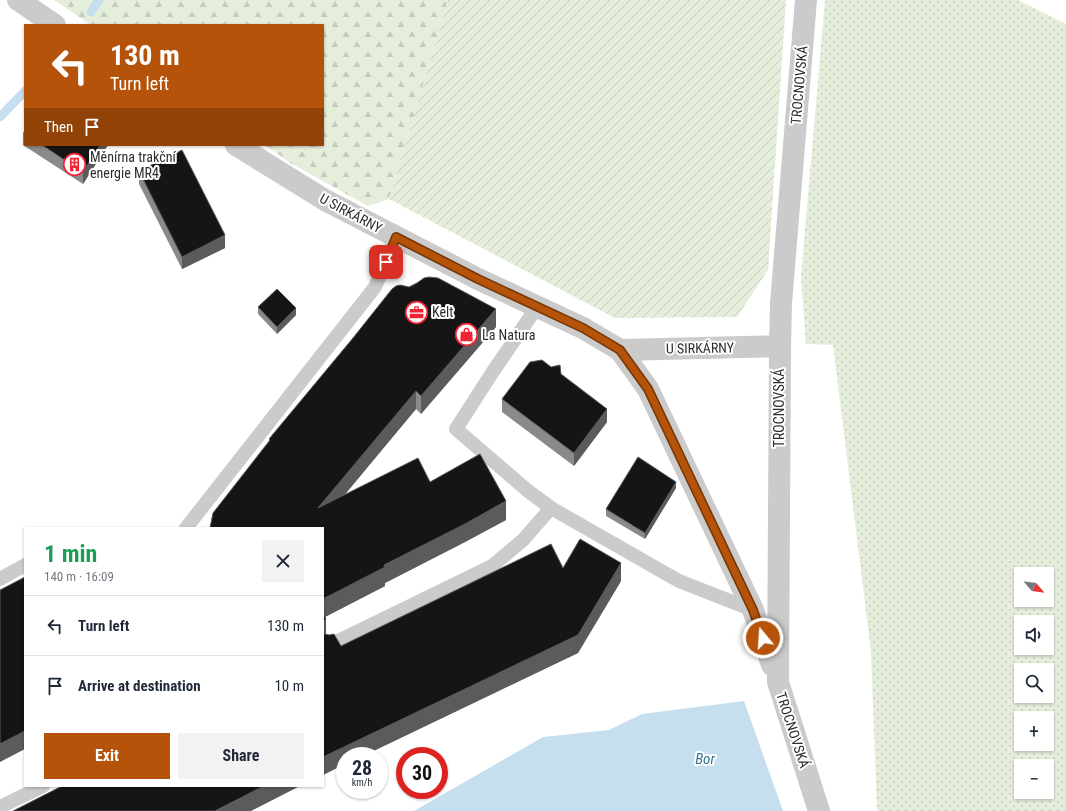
<!DOCTYPE html>
<meta charset="utf-8">
<style>
body{margin:0;font-family:"Roboto Condensed",sans-serif;background:#f2f2f3;color:#1f2937;height:100vh;display:flex;flex-direction:column;font-size:15px;white-space:nowrap}
*{box-sizing:border-box;margin:0}
p{font-size:13px;color:#747a83}
.icon{flex:none;width:22px;height:22px;fill:none;stroke:currentColor;stroke-width:2;stroke-linecap:round;stroke-linejoin:round}
.map{position:relative;flex:1;overflow:hidden}
.panel{position:absolute;left:24px;top:527px;width:300px;height:260px;display:flex;flex-direction:column;background:#fff;border-radius:0px;box-shadow:0 1px 3px #0004}
.panel>*{flex:none}
.hud{position:absolute;left:24px;top:24px;width:300px;height:122px;border-radius:0px;box-shadow:0 1px 3px #0004;background:#b45309;color:#fff;overflow:hidden}
.needle{width:26px;rotate:118deg}
.controls{position:absolute;left:1014px;top:567px;display:grid;gap:8px}
.controls a{display:grid;place-items:center;width:40px;height:40px;border-radius:0px;background:#fff;box-shadow:0 1px 3px #0004;font-size:20px}
.speed{position:absolute;left:336px;top:747px;display:flex;gap:8px;font-size:20px;font-weight:700;text-align:center}
.speed>*{display:grid;place-content:center;width:52px;height:52px;border-radius:50%;background:#fff;box-shadow:0 1px 3px #0004;line-height:1}
.speed small{font-size:10px;font-weight:400}
.speed .limit{border:6px solid #d22;background:#fff;color:#111}
.pin{position:absolute;display:grid;place-items:center;width:34px;height:34px;color:#fff;margin:-17px;border-radius:8px;box-shadow:0 2px 6px #0006}
.me{position:absolute;width:44px;margin:-22px;rotate:342deg;stroke-linejoin:round;filter:drop-shadow(0 0 3px #0008)}
.turn{display:flex;align-items:center;gap:14px;height:84px;padding:0 20px;font-size:18px}
.turn .icon{width:52px;height:52px;stroke-width:2.5}
.turn b{display:block;font-size:28px;line-height:34px}
.then{display:flex;align-items:center;height:38px;padding:0 20px;background:#0003;gap:8px;font-size:15px}
.round{display:grid;place-items:center;flex:none;width:42px;height:42px;border-radius:0px;background:#f2f2f3}
.overview{display:flex;align-items:center;justify-content:space-between;height:68px;padding:0 20px}
h1{font-size:24px;font-weight:700;line-height:30px;color:#1e9e55}
.cta{display:flex;gap:8px;margin-top:auto;padding:8px 20px}
.cta a{flex:1;height:46px;border-radius:0px;background:#b45309;color:#fff;font-size:16px;font-weight:700;line-height:46px;text-align:center}
.cta a+a{background:#f2f2f3;color:#1f2937}
ul{padding:0;list-style:none}
li{display:flex;align-items:center;gap:12px;height:60px;padding:0 20px;border-top:1px solid #e0e1e3}
li div{flex:1}
li b{display:block;font-size:15px}
li em{font-style:normal}
.map>svg:first-child{display:block}
.grass{fill:url(#grass-dots);fill-rule:evenodd}
.forest{fill:url(#forest-firs)}
.garden{fill:url(#garden-furrows)}
.water{fill:#c6dfee}
.lines{fill:none;stroke-linecap:round;stroke-linejoin:round}
.stream{stroke:#c6dfee;stroke-width:9}
.service{stroke:#cbcbcb;stroke-width:14}
.minor{stroke:#cbcbcb;stroke-width:22}
.wall{fill:#8a8a8a}
.shaded-wall{fill:#5b5b5b}
.building{fill:#151515;stroke:#5b5b5b}
.route-casing{stroke:#753606;stroke-width:10}
.route{stroke:#b45309;stroke-width:7}
.labels{text-anchor:middle;stroke-width:4;stroke-linejoin:round;paint-order:stroke}
.street-label{font-size:14px;fill:#2e2e2e;stroke:#fff}
.poi-label{font-size:14px;fill:#2e2e2e;stroke:#fff;text-anchor:start}
.water-label{font-size:15px;font-style:italic;fill:#367297;stroke:#fff}
</style>
<div class="map">
<svg width="1066" height="811" viewBox="0 0 1066 811">
<defs>
<pattern id="grass-dots" width="8" height="8" patternUnits="userSpaceOnUse"><rect width="8" height="8" fill="#e5eddb"/><path d="M2 2h.1M6 6h.1" fill="none" stroke="#c5ccbc" stroke-width="1.8" stroke-linecap="round"/></pattern>
<pattern id="forest-firs" width="22" height="20" patternUnits="userSpaceOnUse"><rect width="22" height="20" fill="#e5eddb"/><path d="M5 1l3.5 6h-7zM16 11l3.5 6h-7z" fill="#c5ccbc"/></pattern>
<pattern id="garden-furrows" width="10" height="10" patternUnits="userSpaceOnUse"><rect width="10" height="10" fill="#e5eddb"/><path d="M-1 1l2-2M0 10L10 0M9 11l2-2" fill="none" stroke="#c5ccbc"/></pattern>
</defs>
<rect width="100%" height="100%" fill="#fff"/>
<path class="grass" d="M825,0H1018L1066,24V811H877L871,651L833,345L806,344L801,276ZM1021,574H1047V600H1021ZM1021,622H1047V648H1021ZM1021,670H1047V696H1021ZM1021,718H1047V744H1021ZM1021,766H1047V792H1021Z"/>
<path class="forest" d="M54,0H448L389,199L368,206L292,164L265,145H323V25H91Z"/>
<path class="garden" d="M448,0H786L768,270L737,317L615,318L389,199Z"/>
<path class="water" d="M744,701L783,811H414L543,737L609,730L642,714Z"/>
<g class="lines">
<path class="stream" d="M91,12L99,0
M0,117L25,91"/>
<path class="service" d="M537,307L492,373L456,429L528,491L551,508L679,581L753,610
M186,528L375,287L396,237
M0,579L25,565
M330,645L492,566L523,540L551,508
M0,807L43,786"/>
<path class="minor" d="M18,0L55,25
M806,0L781,303L780,346L778,682L819,811
M236,145L325,200L478,279L583,328L620,350L648,389L753,610L772,665
M620,350L780,346"/>
</g>
<path class="wall" d="M25,129V145H108L83,184L23,145V133Z
M139,171L225,248L182,269L139,184Z
M258,307L296,315L277,334L258,314Z
M496,327L421,414L416,409L344,495L430,482L506,520L465,542L385,583V586L325,617L326,634L341,646L563,568L621,581L578,653L363,756H345V764L323,775L269,439Z
M561,374L607,422L574,466L502,412V399Z
M676,488L645,539L606,516V509Z"/>
<path class="shaded-wall" d="M100,145H108L83,184V172Z
M225,235V248L182,269V257Z
M296,308V315L277,334V327Z
M496,309V327L421,414V396Z
M416,391V409L318,527V508Z
M607,409V422L574,466V453Z
M676,482V488L645,539V533Z
M506,501V520L465,542L385,583V586L323,618V599L384,565Z
M621,563V581L578,653L363,756H345V764L323,775V757Z
M326,619V637L323,640V622Z
M25,731V749L0,762V744Z
M264,786H300L251,811H215Z"/>
<path class="building" d="M42,145H100L83,172Z
M182,150L225,235L182,257L139,171Z
M429,277L438,278L496,309L421,396L416,391L318,508L418,458L430,482L480,454L506,501L465,524L384,565L385,567L323,599V528H210L213,513L270,440L269,439L353,338L392,289L396,286L400,285L409,287L417,283L424,278Z
M277,289L296,308L277,327L258,307Z
M542,360L551,367L560,365L561,374L607,409L574,453L502,399L530,362Z
M638,457L676,482L645,533L606,509Z
M580,539L621,563L578,635L323,757V631L325,634L329,635L334,634L341,646L551,544L563,568Z
M25,577V731L0,744V590Z
M323,613L326,619L323,622Z
M62,786H264L215,811H13Z"/>
<g class="lines">
<defs>
<path id="route" d="M386,262L396,237L478,279L583,328L620,350L648,389L753,610L763,638"/>
</defs>
<use href="#route" class="route-casing"/>
<use href="#route" class="route"/>
</g>
<defs>
<symbol id="building-ring" viewBox="-11 -11 22 22"><circle r="9.5" fill="#fff" stroke="#f22434" stroke-width="1.5"/><path d="M-4-6H4V6H1V3H-1V6H-4ZM-2.5-4.3h1.7v1.8h-1.7ZM.8-4.3h1.7v1.8H.8ZM-2.5-1h1.7V.8h-1.7ZM.8-1h1.7V.8H.8Z" fill="#f22434"/></symbol>
<symbol id="office-ring" viewBox="-11 -11 22 22"><circle r="9.5" fill="#fff" stroke="#f22434" stroke-width="1.5"/><path d="M-6-3h4V-5.5h4V-3h4V5H-6ZM-1-4.5V-3h2v-1.5ZM-6 0V1H6V0Z" fill="#f22434"/></symbol>
<symbol id="shop-ring" viewBox="-11 -11 22 22"><circle r="9.5" fill="#fff" stroke="#f22434" stroke-width="1.5"/><path d="M-5-2.5h2.3a2.7 3.5 0 0 1 5.4 0H5L5.5 6h-11ZM-1.5-2.5h3a1.5 2.3 0 0 0-3 0Z" fill="#f22434"/></symbol>
</defs>
<g fill-rule="evenodd">
<use href="#building-ring" x="62" y="152" width="25" height="25"/>
<use href="#office-ring" x="404" y="300" width="25" height="25"/>
<use href="#shop-ring" x="454" y="322" width="25" height="25"/>
</g>
<g class="labels">
<g class="street-label">
<text transform="translate(799 85) rotate(-85)" y="5">TROCNOVSKÁ</text>
<text transform="translate(351 213) rotate(28)" y="5">U SIRKÁRNY</text>
<text transform="translate(700 348) rotate(-1)" y="5">U SIRKÁRNY</text>
<text transform="translate(779 408) rotate(-90)" y="5">TROCNOVSKÁ</text>
<text transform="translate(793 730) rotate(72)" y="5">TROCNOVSKÁ</text>
</g>
<g class="poi-label">
<text x="90" y="162">Měnírna trakční<tspan x="90" dy="16">energie MR4</tspan></text>
<text x="432" y="317">Kelt</text>
<text x="482" y="340">La Natura</text>
</g>
<g class="water-label">
<text x="705" y="764">Bor</text>
</g>
</g>
</svg>
<div class="controls">
<a><svg class="needle" viewBox="-14 -14 28 28"><path d="M0-13l5 13h-10z" fill="#e53935"/><path d="M0 13l5-13h-10z" fill="#747a83"/></svg></a>
<a><svg class="icon" aria-label="sound" viewBox="0 0 24 24"><path d="M4 9h4l5-4v14l-5-4H4zM17 9q2 3 0 6"/></svg></a>
<a><svg class="icon" aria-label="search" viewBox="0 0 24 24"><circle cx="10" cy="10" r="6"/><path d="M15 15l6 6"/></svg></a>
<a>+</a>
<a>−</a>
</div>
<div class="speed"><div>28<small>km/h</small></div><div class="limit">30</div></div>
<div class="pin" style="left:386px;top:262px;background:#d93025"><svg class="icon" aria-label="arrive" viewBox="0 0 24 24"><path d="M6 21V4h12l-3 4 3 4H6"/></svg></div>
<svg class="me" style="left:763px;top:638px" viewBox="-20 -20 40 40"><circle r="17" fill="#b45309" stroke="#fff" stroke-width="3"/><path d="M0-11L8 9 0 5-8 9z" fill="#fff"/></svg>
<div class="hud">
<div class="turn"><svg class="icon" aria-label="left" viewBox="0 0 24 24"><path d="M17 20v-9H6M10 6l-5 5 5 5"/></svg><div><b>130 m</b>Turn left</div></div>
<div class="then">Then<svg class="icon" aria-label="arrive" viewBox="0 0 24 24"><path d="M6 21V4h12l-3 4 3 4H6"/></svg></div>
</div>
<section class="panel">
<div class="overview"><div><h1>1 min</h1><p>140 m · 16:09</p></div><a class="round"><svg class="icon" aria-label="close" viewBox="0 0 24 24"><path d="M6 6l12 12M18 6L6 18"/></svg></a></div>
<ul>
<li><svg class="icon" aria-label="left" viewBox="0 0 24 24"><path d="M17 20v-9H6M10 6l-5 5 5 5"/></svg><div><b>Turn left</b></div><em>130 m</em></li>
<li><svg class="icon" aria-label="arrive" viewBox="0 0 24 24"><path d="M6 21V4h12l-3 4 3 4H6"/></svg><div><b>Arrive at destination</b></div><em>10 m</em></li>
</ul>
<div class="cta"><a>Exit</a><a>Share</a></div>
</section>
</div>
